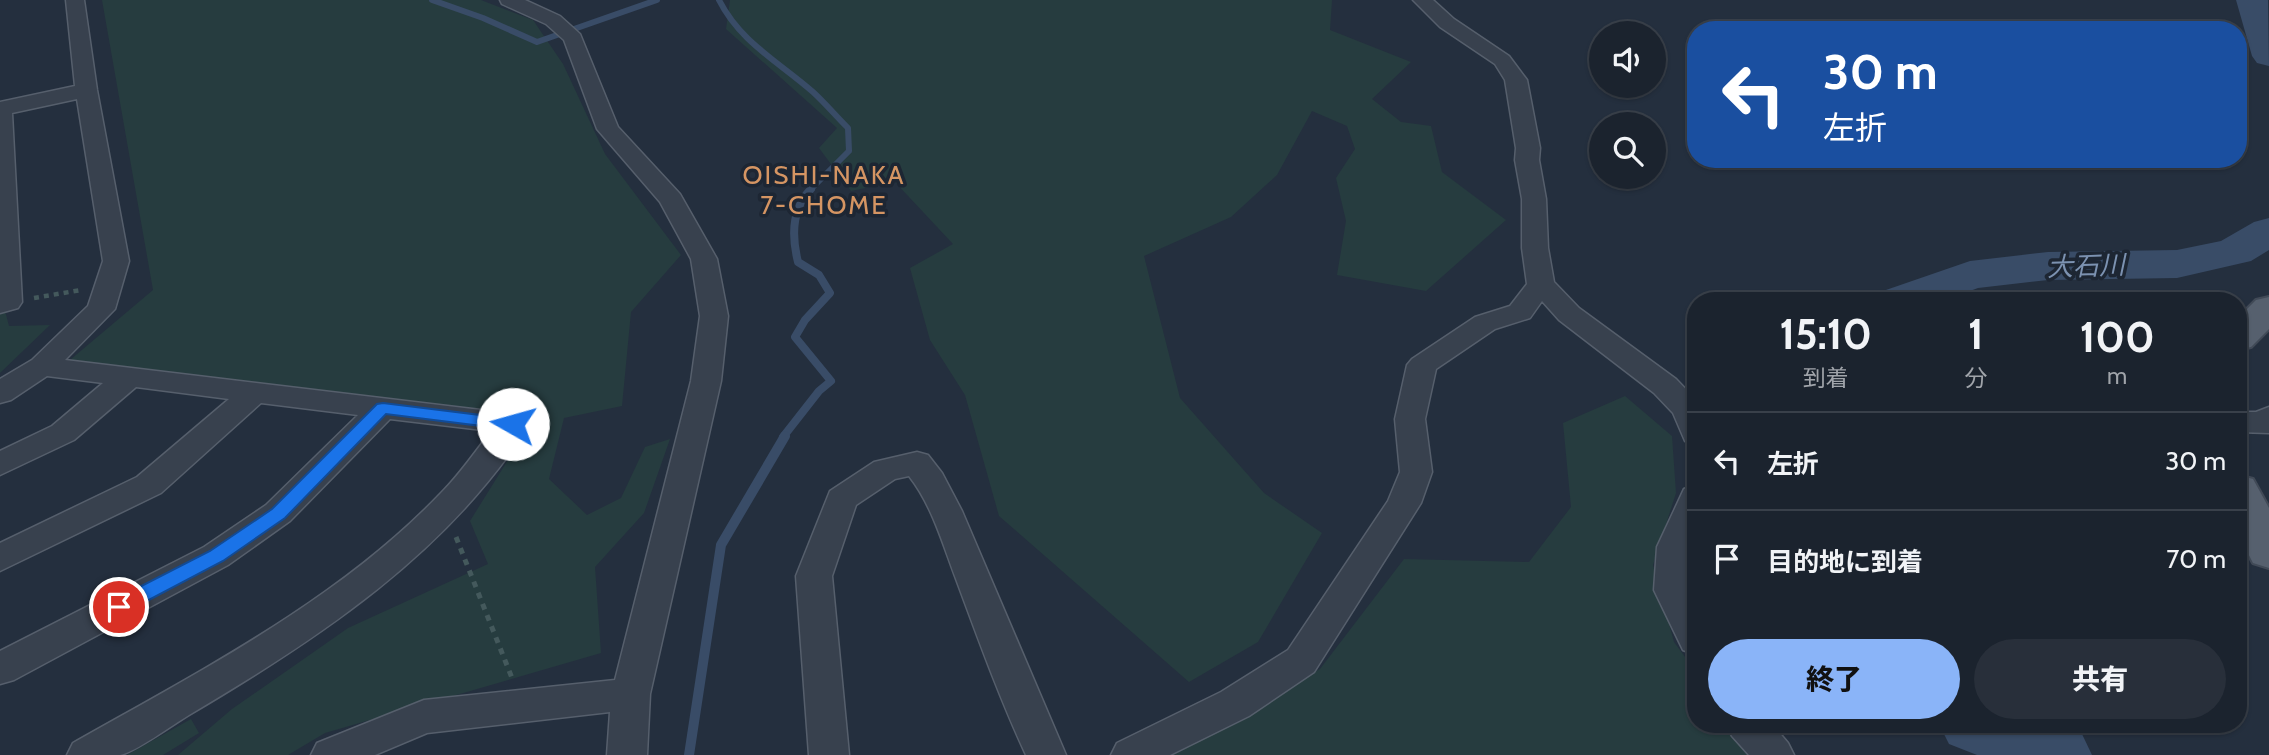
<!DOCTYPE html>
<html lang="ja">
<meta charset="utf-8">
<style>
body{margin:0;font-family:Cabin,"Noto Sans JP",sans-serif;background:#282f3a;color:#f1f3f6;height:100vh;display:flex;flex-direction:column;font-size:26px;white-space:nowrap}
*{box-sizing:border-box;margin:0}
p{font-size:23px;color:#a0a4aa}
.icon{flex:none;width:38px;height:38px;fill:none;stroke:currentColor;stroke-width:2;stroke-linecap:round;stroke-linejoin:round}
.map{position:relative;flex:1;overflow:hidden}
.sheet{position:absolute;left:1687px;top:292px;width:560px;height:441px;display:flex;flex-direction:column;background:#1b232e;border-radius:28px;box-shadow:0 2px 5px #0004,0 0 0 2px #39404a}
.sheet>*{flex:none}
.guide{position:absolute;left:1687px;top:21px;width:560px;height:147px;border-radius:28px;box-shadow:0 2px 5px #0004,0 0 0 2px #39404a;background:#1a4fa0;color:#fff;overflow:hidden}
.buttons{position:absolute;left:1589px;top:21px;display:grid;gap:14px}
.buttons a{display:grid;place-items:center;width:77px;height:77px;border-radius:50%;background:#1b232e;box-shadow:0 2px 5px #0004,0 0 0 2px #39404a;font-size:35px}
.pin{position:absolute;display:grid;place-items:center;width:60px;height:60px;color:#fff;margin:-30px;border:4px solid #fff;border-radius:50%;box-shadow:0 2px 7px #0007}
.me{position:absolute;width:77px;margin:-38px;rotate:277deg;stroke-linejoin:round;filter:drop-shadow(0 0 5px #0008)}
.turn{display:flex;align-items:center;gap:24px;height:147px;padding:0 21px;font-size:32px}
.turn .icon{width:91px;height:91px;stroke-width:2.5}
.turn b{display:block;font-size:49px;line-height:60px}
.eta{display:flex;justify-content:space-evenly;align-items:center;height:119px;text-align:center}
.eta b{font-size:42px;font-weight:800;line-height:49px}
.primary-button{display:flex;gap:14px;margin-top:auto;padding:14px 21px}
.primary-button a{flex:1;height:80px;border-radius:42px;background:#8ab4f8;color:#111;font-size:28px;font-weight:800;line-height:80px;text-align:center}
.primary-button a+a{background:#282f3a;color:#f1f3f6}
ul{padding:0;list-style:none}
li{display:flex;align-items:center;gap:21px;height:98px;padding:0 21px;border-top:2px solid #39404a}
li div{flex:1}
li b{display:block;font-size:26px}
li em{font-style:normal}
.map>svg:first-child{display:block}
.green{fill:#263c3f}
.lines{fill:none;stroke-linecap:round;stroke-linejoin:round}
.stream-far2{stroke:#394c67;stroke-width:6}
.stream-far1{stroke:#394c67;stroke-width:8}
.stream{stroke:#394c67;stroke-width:10}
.river{fill:#394c67;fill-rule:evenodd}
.minor-casing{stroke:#565f6c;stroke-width:3}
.major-casing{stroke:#414a57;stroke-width:4}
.path-far1{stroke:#44595c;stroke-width:4.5;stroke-dasharray:5 5;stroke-linecap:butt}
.path{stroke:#44595c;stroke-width:5;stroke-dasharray:6 6;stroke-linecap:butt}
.minor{fill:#38414e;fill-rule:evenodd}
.major{fill:#56606e;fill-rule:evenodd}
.route{fill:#1a73e8;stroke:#114b97;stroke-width:2}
.labels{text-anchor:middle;stroke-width:7;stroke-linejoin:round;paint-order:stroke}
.neighbourhood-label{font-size:26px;letter-spacing:2px;fill:#d59563;stroke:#1d2633}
.water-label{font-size:26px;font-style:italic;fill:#7c92b1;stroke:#1d2633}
</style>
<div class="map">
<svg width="2269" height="755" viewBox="0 0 2269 755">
<rect width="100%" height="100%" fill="#242f3e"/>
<path class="green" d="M102,0H481L533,20L563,64L605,154L681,255L631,312L622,406L564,418L549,479L587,515L621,498L645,447L670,439L644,513L595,567L601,653L325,733L288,755H178L232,709L348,628L488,564L470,521L534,418L70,360L153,290Z
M730,0H1332L1330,30L1411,62L1372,99L1401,122L1431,126L1442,172L1506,220L1426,291L1337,275L1346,221L1336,178L1355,149L1347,126L1312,111L1277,175L1231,217L1144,256L1180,398L1264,493L1322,533L1258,642L1189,682L999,516L965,395L930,340L910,268L953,244L895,182L851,191L819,148L837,128L726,29Z
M4,307L9,326L50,325L0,373V308Z
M1625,396L1672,436L1676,493L1653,565L1674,642L1696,672V724L1735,725L1757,755H1160L1320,669L1404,559L1529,562L1571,507L1563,423Z
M191,719L199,733L163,755H127Z"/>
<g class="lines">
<path class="stream-far2" d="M432,0L483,18L537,42L657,0
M719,0C740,42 779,62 813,92C825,103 836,116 848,128L849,151L809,191"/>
<path class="stream-far1" d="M783,437L819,391L831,381L795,337L805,320L830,293L819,275L798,262C792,238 791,209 811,189"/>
<path class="stream" d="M689,755L721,545L785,436"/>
<path class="river" d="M2236,0H2268L2269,66L2257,63L2252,56Z
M2269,218V250L2251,261L2177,278L2048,280L1978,288L1943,301H1877L1883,291L1970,261L2048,252L2177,250L2221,241L2254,222Z
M1939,724H2055L2082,734L2092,755H1977L1949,744Z"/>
<defs>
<path id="minor" d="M66,0H84L97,90L129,261L115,309L65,360L514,414L525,417L530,424C448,553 318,639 189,715C174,724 134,753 120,755C103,755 84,755 67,755L73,743C200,671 339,600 441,493C460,474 475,452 491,431L390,419L290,521L228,565L14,680L0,684V651L204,547L266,505L358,415L261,403L161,493L0,571V543L137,477L229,399L136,387L74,440L0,475V451L52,426L103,383L47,376L11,400L0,403V379L32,360L88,306L103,261L77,99L12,113L22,302L18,308L0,313V102L75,86Z
M500,0H525L560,16L580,34L618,127L680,194L717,259L728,316L721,381L650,694L647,755H607L610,712L427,733L375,755H311L317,743L424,700L615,680L691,381L700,316L691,259L660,202L597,129L564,40L546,24L502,4Z
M1413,0H1433L1454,19L1509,56L1527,80L1540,148L1539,160L1546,199L1548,248L1554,282L1579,308L1676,379L1696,400V444L1685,441L1673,413L1654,393L1559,320L1542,301L1530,318L1495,329L1436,369L1425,419L1432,472L1421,503L1314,672L1249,716L1170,755H1111L1117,743L1221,692L1288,650L1388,501L1400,472L1395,419L1407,365L1412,359L1475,317L1510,306L1527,284L1522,248V199L1515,160L1516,148L1505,80L1495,64L1440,27Z
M2269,407V433L2238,432V412H2256Z
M917,452L928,455L942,473L962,511L1066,755H1026C999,697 978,638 956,579C943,545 932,505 909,476L895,479L856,505L832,576L849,755H809L796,576L830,491L874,462Z
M1696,485V537L1691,547L1690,590L1696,602V655L1683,650L1654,590L1657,547L1684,489Z
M1726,724H1772L1788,743L1794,755H1749L1732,736Z"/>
<path id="major" d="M2269,297V329L2251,347L2238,350V318L2256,300Z
M2238,475L2253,479L2269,508V568L2253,563L2238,534Z"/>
</defs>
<use href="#minor" class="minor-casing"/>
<use href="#major" class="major-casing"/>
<path class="path-far1" d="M34,298L81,290"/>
<path class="path" d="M456,537L512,678"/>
<use href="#minor" class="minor"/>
<use href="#major" class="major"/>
</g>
<path class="route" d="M383,403L513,419L522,424L513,430L386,414L285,518L223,561L126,612L119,614L112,612L109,607L112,601L210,551L272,509L377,404Z"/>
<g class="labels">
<g class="neighbourhood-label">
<text x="824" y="184">OISHI-NAKA<tspan x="824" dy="30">7-CHOME</tspan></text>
</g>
<g class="water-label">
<text transform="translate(2086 266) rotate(-2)" y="9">大石川</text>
</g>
</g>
</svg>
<div class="buttons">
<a><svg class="icon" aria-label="sound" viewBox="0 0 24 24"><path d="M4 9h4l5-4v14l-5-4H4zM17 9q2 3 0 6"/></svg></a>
<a><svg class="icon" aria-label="search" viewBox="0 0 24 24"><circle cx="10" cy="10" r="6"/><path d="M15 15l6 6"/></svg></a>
</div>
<div class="pin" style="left:119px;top:607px;background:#d93025"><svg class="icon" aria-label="arrive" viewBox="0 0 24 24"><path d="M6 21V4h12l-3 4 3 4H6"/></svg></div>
<svg class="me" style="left:513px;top:424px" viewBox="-20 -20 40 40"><circle r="19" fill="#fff"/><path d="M0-13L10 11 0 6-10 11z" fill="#1a73e8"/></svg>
<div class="guide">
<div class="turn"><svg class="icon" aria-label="left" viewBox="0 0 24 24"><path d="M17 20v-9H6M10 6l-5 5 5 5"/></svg><div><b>30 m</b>左折</div></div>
</div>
<section class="sheet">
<div class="eta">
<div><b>15:10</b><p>到着</p></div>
<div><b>1</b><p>分</p></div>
<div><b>100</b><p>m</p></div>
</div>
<ul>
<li><svg class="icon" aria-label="left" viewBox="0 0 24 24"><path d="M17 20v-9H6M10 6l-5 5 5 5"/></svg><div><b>左折</b></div><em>30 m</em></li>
<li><svg class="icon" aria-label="arrive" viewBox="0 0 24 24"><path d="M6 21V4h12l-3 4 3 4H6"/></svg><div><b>目的地に到着</b></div><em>70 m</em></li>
</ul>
<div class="primary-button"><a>終了</a><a>共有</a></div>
</section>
</div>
